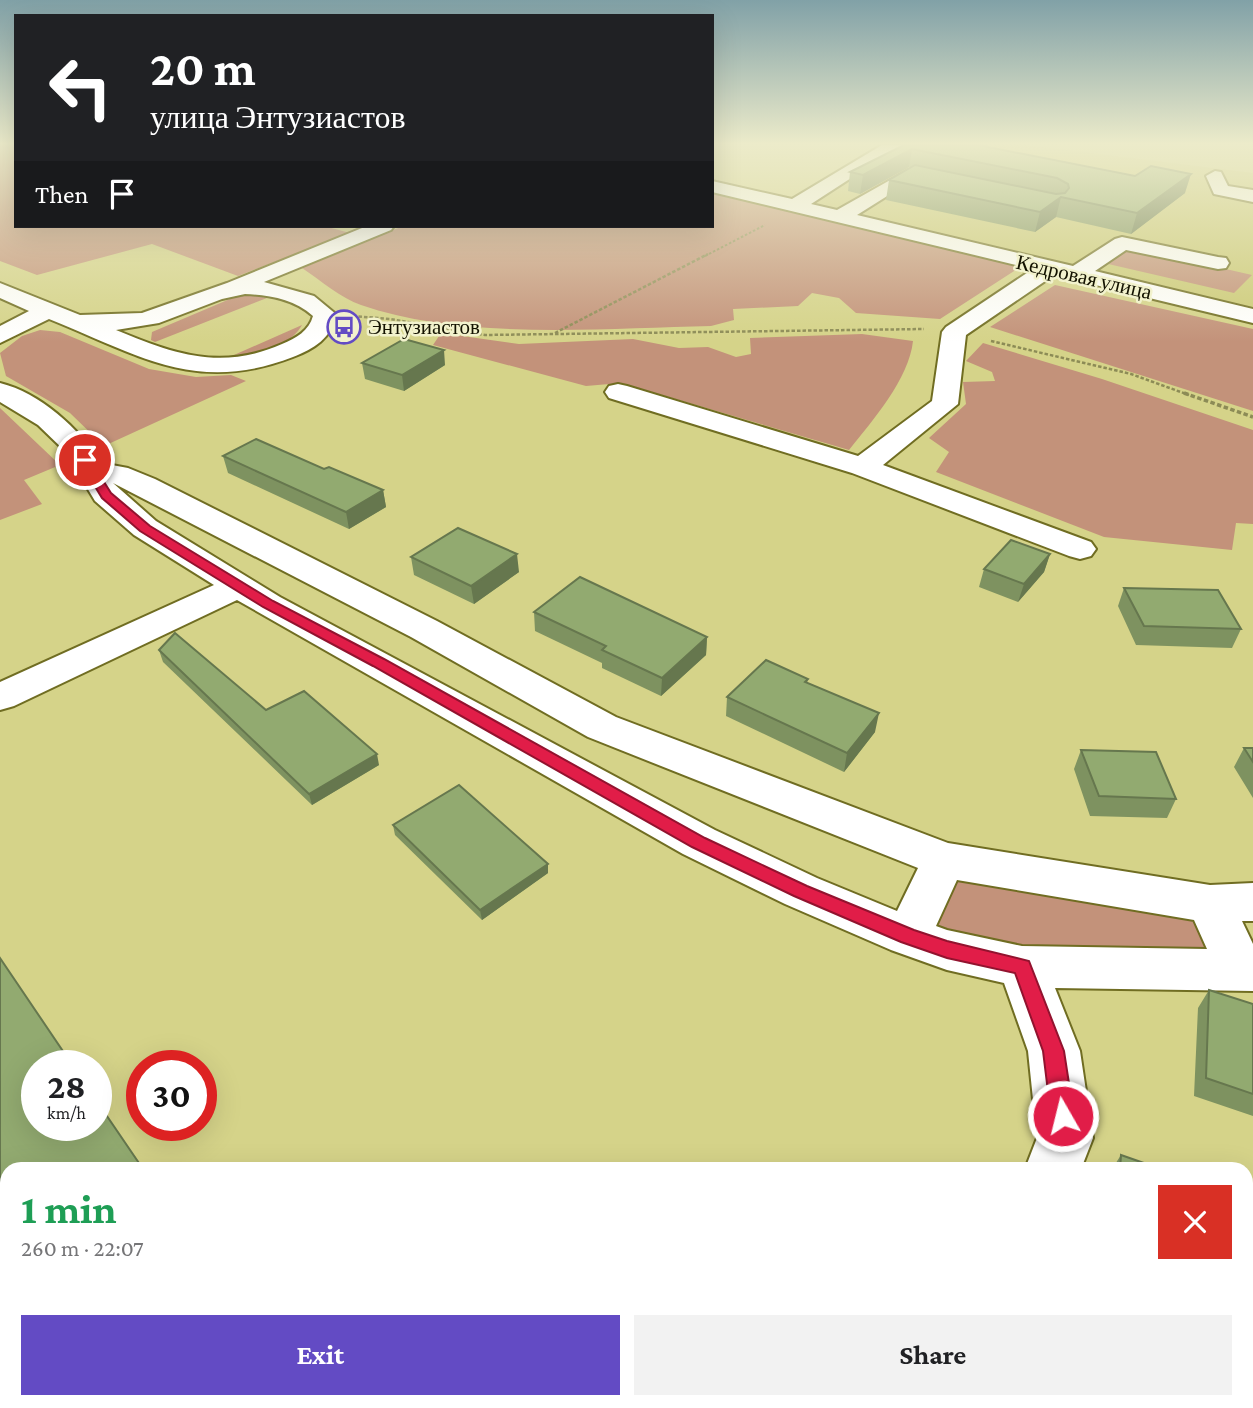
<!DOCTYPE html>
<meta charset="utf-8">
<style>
body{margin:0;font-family:"Crimson Pro",serif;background:#f2f2f2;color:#202124;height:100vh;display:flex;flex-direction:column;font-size:26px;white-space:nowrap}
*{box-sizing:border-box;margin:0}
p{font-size:23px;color:#757577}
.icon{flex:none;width:38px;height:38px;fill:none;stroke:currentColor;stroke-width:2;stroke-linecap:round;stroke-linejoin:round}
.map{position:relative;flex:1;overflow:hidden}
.sheet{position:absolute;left:0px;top:1162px;width:1253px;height:247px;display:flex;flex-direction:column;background:#fff;border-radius:21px 21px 0 0;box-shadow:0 7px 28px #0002}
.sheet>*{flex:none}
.hud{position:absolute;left:14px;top:14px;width:700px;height:214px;border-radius:0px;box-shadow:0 7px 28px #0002;background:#202124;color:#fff;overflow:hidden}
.speed{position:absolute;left:21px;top:1050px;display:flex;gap:14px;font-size:35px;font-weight:700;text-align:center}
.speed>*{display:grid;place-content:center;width:91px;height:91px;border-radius:50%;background:#fff;box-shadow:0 7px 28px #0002;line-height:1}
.speed small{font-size:18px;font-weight:400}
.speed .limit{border:10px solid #d22;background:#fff;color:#111}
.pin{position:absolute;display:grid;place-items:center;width:60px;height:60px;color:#fff;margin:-30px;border:4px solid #fff;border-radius:50%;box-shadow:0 2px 7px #0007}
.me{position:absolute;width:77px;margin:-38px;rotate:352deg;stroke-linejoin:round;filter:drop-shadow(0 0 5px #0008)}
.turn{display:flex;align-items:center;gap:24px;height:147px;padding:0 21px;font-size:32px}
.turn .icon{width:91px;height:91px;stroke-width:2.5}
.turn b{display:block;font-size:49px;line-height:60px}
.then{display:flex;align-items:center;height:66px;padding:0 21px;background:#0003;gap:14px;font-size:26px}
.round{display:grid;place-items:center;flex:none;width:74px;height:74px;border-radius:0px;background:#f2f2f2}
.summary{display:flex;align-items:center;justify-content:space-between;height:119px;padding:0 21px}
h1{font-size:42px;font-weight:700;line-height:52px;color:#1e9e55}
.action{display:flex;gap:14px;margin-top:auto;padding:14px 21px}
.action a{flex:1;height:80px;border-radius:0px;background:#634bc4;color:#fff;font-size:28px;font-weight:700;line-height:80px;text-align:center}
.action a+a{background:#f2f2f2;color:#202124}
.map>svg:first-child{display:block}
.built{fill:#ccca77}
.green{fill:#c3927a}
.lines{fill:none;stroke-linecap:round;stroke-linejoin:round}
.minor-casing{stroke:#706d22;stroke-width:4}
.path-far2{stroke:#8c8b56;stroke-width:2;stroke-dasharray:2.5 2;stroke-linecap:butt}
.path-far1{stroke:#8c8b56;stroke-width:2.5;stroke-dasharray:3.5 2;stroke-linecap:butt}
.path{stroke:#8c8b56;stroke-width:3.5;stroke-dasharray:4.5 2.5;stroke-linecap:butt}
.minor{fill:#fff;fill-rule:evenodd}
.wall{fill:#7e9260}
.shaded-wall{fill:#66774e}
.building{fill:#92aa70;stroke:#66774e;stroke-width:2}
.route{fill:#e11d48;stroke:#92132f;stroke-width:2}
.labels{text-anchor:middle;stroke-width:5;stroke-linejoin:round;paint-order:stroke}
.far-street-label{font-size:21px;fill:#131200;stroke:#f2f2cd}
.far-poi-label{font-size:21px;fill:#131200;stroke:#f2f2cd;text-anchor:start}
</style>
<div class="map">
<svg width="1253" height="1408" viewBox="0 0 1253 1408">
<rect width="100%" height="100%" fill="#d5d389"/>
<path class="built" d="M903,145H1026L1253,173V315L807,205Z"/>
<path class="green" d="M0,145H16V226H324L350,233L238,276L152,244L37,275L0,261Z
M712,190L1022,266L940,319L856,313L839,298L812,293L798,306L733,309L734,320L711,326C602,328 465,341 361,305C341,298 320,280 302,268L403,226H712Z
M1125,246L1252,275L1234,293L1104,263Z
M1055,285L1253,329V411L990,327Z
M251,295L267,298L155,342L151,340L152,332L237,296Z
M302,325C289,348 258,354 234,355Z
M40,330L60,332L149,369L196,377L231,375L246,381L104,446L70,413L6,376L0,353L22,336Z
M441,333L519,344L633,339L679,348L708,347L736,357L751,354L750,338L862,334L913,341C909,379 873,420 849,450L621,383L586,386L433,345Z
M983,343L1102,379L1253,430V524L1236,523L1232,550L1104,537L936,472L949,452L929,438L966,404L963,382L995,381L992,372L966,361Z
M0,408L60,465L24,480L42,504L0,520Z
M964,876L1186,915L1204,927L1216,949H1040L933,933L952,880Z"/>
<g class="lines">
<defs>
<path id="minor" d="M882,145H902L811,204L837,210L908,170L943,177L946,181L943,185L937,186L911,181L857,215L1073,266L1115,239L1122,237L1218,257L1226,258L1229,263L1226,268L1218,269L1126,250L1095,271L1253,309V323L1054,275L966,335L958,404L883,465L1091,542L1096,549L1091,556L1080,559L1069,556L852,473L609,398L605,392L609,386L618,384L627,386L858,456L932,401L942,332L946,327L1033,269L712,192V181L792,199Z
M1215,171L1221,172L1228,186L1253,190V202L1214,194L1206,176Z
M367,226H394L391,230L264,282L314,296L337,315C331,338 314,349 293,357C195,395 137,354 49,319L0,343V326L29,311L0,298V283L80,315L142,313L227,283ZM245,294C269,295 294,299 313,316C309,331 296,338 282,344C221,371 174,354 116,330L159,323L222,299Z
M0,383C40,393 79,428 101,463L128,468L155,479L437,621L616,717L948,843L1210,885L1253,883V921H1242L1253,944V991L1055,988L1080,1051L1093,1138L1081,1169H1025L1037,1138L1028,1051L1004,983L947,970L891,950L785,904L683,854L237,600L14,706L0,710V682L214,585L134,535L95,501L65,451L38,425L0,402ZM113,483L411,637L588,737L918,868L897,911L817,878L715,830L280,597L156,521ZM957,880L1194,920L1207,949L1022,946L947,930L936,926Z
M908,1402H975L972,1408H905Z"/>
</defs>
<use href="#minor" class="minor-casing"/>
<path class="path-far2" d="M705,256L765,225"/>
<path class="path-far1" d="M353,316L390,319L485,335L924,329
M555,333L708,254
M991,341L1131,374L1189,395"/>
<path class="path" d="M1184,393L1253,417"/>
<use href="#minor" class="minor"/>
</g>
<path class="wall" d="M904,145L1185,193L1131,234L1056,217L1035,232L886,200L889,180L910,168L909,167L860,194L848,191L850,172Z
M362,363L445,365L404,391L365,379Z
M223,456L324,469L383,490L386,507L349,529L228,473Z
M1050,554L1044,572L1018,602L979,587L984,569Z
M411,557L519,572L474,604L414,575Z
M1124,588L1241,629L1232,648L1136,645L1118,606Z
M534,612L707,637L706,655L661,696L602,668V663L535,631Z
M159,650L266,710L379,765L312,805L163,662Z
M808,679L807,683L875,732L844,772L726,716L727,697Z
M1244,748H1253V798L1234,767Z
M1081,750L1176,799L1167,818L1090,816L1074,769Z
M393,825L548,873L482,920L395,835Z
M1209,990L1253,1004V1116L1194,1096L1198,1008Z
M1121,1155L1161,1169H1112Z
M1246,1199L1253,1201V1352L1246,1358Z"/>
<path class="shaded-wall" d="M912,149L909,167L860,194L863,175Z
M1191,174L1185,193L1131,234L1137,213Z
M1061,197L1056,217L1035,232L1040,212Z
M444,350L445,365L404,391L402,375Z
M383,490L386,507L349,529L346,512Z
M517,554L519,572L474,604L471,586Z
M1050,554L1044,572L1018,602L1024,584Z
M707,637L706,655L661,696L662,678Z
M879,713L875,732L844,772L847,753Z
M377,754L379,765L312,805L309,794Z
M548,864V873L482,920L480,910Z"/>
<path class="building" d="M904,145H978L1135,176L1151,166L1191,174L1137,213L1061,197L1040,212L889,180L915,165L1056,194L1065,193L1069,188L1068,184L1057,178L912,149L863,175L850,172Z
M404,339L444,350L402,375L362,363Z
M256,439L324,469L329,467L383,490L346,512L223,456Z
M458,528L517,554L471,586L411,557Z
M1011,540L1050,554L1024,584L984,569Z
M580,577L707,637L662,678L602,650L606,646L534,612Z
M1124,588L1218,590L1241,629L1144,626Z
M175,633L266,710L304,691L377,754L309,794L159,650Z
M766,660L808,679L805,682L879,713L847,753L727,697Z
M1244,748H1253V762Z
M1081,750L1156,752L1176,799L1099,796Z
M459,785L548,864L480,910L393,825Z
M0,958L73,1066H37V1125H96V1100L143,1169H7V1245L0,1233Z
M1209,990L1253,1004V1094L1206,1078Z
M1121,1155L1161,1169H1120Z
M1246,1199L1253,1201V1341L1246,1338Z
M96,1402H321L326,1408H100Z"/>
<linearGradient id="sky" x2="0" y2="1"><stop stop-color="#81a1a7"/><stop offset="0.42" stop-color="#ecebca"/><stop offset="1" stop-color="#ecebca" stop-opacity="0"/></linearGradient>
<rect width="1253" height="342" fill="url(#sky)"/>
<path class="route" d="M85,457L89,458L111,493L150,526L273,601L384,659L705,838L807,886L914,930L947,941L1029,961L1064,1051L1074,1116L1071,1124L1063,1127L1055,1124L1051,1116L1043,1051L1015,973L947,958L901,942L794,896L692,847L373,666L263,607L140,531L102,498L79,460Z"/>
<defs>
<symbol id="bus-ring" viewBox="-11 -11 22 22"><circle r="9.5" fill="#f2f2cd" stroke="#634bc4" stroke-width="1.5"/><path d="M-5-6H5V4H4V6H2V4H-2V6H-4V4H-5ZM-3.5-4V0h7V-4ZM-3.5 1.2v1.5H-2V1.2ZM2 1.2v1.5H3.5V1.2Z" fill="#634bc4"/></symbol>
</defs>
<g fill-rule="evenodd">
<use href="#bus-ring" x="325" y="308" width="38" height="38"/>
</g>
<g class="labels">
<g class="far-street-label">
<text transform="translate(1084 277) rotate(13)" y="7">Кедровая улица</text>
</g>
<g class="far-poi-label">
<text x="368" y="334">Энтузиастов</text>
</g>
</g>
</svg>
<div class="speed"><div>28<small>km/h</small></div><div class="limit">30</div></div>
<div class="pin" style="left:85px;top:460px;background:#d93025"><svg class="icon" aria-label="arrive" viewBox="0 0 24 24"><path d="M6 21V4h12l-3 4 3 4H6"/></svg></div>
<svg class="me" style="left:1063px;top:1116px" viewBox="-20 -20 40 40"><circle r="17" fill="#e11d48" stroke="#fff" stroke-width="3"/><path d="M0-11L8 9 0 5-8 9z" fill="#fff"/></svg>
<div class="hud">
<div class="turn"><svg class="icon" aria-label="left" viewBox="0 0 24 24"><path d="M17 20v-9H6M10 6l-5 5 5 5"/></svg><div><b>20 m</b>улица Энтузиастов</div></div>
<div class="then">Then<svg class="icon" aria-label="arrive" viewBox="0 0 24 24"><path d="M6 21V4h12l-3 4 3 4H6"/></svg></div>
</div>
<section class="sheet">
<div class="summary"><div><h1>1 min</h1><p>260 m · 22:07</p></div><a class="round" style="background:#d93025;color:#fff"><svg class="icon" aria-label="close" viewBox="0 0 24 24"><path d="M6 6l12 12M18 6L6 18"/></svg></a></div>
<div class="action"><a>Exit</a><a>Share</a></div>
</section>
</div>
